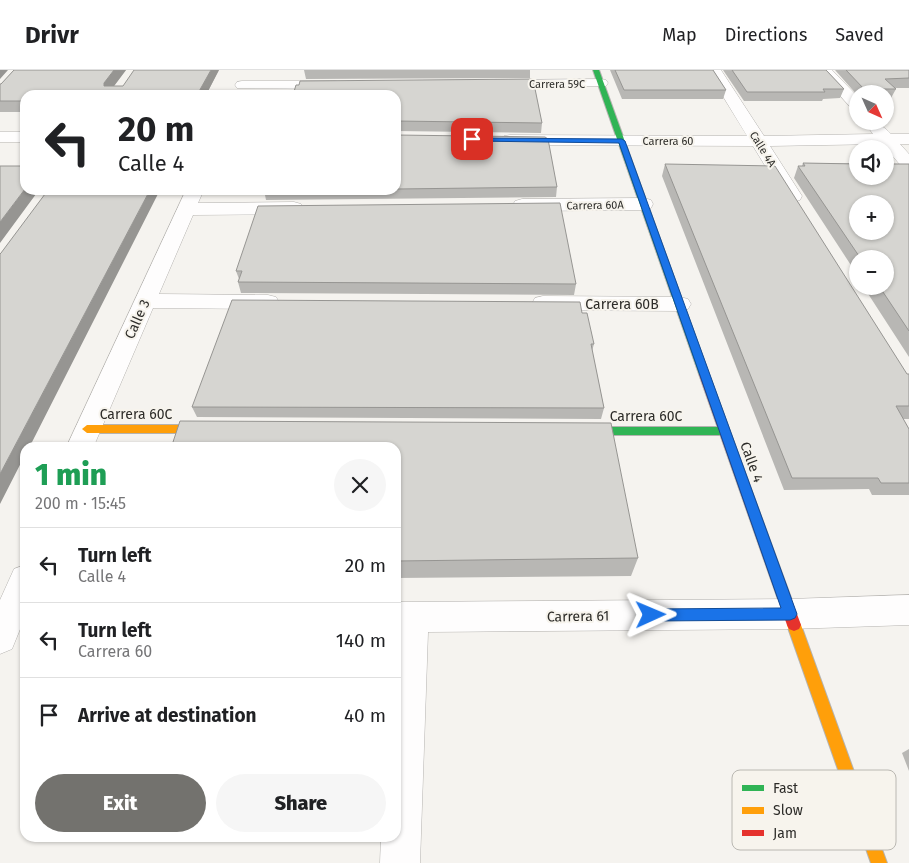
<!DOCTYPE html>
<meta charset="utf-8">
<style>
body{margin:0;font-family:"Fira Sans",sans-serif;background:#f6f6f6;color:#202124;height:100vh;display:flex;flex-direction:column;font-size:19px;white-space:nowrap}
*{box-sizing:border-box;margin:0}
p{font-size:16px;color:#757577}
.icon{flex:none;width:28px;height:28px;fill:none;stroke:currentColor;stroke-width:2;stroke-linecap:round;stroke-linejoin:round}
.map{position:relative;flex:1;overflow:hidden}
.panel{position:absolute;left:20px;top:372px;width:381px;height:400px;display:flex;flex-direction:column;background:#fff;border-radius:15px;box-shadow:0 1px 4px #0004}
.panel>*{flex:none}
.top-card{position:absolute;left:20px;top:20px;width:381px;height:105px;border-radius:15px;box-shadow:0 1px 4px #0004;background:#fff;color:#202124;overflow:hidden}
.needle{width:32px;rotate:135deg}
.controls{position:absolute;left:849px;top:15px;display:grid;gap:10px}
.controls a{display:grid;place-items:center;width:45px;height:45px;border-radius:50%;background:#fff;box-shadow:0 1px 4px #0004;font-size:25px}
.pin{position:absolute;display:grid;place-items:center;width:42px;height:42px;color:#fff;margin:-21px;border-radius:10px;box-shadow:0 2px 8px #0006}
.me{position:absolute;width:55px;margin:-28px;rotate:89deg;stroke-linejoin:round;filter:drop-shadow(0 0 4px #0008)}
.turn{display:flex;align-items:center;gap:18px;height:105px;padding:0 15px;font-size:22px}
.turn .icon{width:65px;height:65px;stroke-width:2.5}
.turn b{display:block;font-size:35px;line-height:42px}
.round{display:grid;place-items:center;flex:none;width:52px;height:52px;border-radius:26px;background:#f6f6f6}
.summary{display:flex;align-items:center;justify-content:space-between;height:85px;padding:0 15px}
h1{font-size:30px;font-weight:800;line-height:38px;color:#1e9e55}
.button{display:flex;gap:10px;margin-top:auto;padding:10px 15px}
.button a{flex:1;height:58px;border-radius:30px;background:#73726e;color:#fff;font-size:20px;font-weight:800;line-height:58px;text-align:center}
.button a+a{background:#f6f6f6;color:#202124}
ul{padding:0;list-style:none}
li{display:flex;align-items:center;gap:15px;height:75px;padding:0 15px;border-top:1px solid #e0e0e0}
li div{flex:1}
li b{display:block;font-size:19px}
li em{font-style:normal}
header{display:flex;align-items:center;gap:30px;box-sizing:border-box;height:70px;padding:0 25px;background:#fff;border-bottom:1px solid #e0e0e0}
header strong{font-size:24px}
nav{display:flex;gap:28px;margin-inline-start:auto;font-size:18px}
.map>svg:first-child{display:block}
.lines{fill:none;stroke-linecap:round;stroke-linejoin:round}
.street-casing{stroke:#b5b3b0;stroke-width:1}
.fast-casing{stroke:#b5b3b0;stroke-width:2}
.slow-casing{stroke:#b5b3b0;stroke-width:2}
.jam-casing{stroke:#b5b3b0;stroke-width:2}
.street{fill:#fefdfd;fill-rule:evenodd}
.fast{fill:#30b455;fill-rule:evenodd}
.slow{fill:#ff9f0a;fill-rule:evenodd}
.jam{fill:#e5322d;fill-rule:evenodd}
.wall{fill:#b8b7b4}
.shaded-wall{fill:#969592}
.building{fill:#d6d5d1;stroke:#969592;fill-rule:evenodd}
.route{fill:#1a73e8;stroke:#114b97}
.labels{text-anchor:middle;stroke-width:4;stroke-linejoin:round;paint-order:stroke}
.far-street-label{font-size:11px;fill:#2d2c29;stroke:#f7f4ed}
.street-label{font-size:14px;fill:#2d2c29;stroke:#f7f4ed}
.key{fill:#f7f4ed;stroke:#bab8b2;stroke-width:1}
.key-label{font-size:14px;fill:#2d2c29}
</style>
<header>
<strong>Drivr</strong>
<nav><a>Map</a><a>Directions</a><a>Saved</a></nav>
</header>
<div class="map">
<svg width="909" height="793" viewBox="0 0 909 793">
<rect width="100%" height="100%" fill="#f5f3ef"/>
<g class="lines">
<defs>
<path id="street" d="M707,0H721L764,66L873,64L870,60L872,57C882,54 885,58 891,64H909V74H900L909,84V99L903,98L882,74L770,76L802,126L800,130L793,132L786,130L753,76L510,75L504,74L502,70L504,66L510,65L747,66Z
M817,0H832L858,27V42L853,40Z
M601,9L606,10L608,13L606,16L496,18L491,17L489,14L491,11L496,10Z
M242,11H335L340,12L342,15L340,18L335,19L237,18L235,15L237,12Z
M0,62H25V72H0Z
M186,120H200L202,124L198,133L294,132L301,134L303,138L301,142L294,144L193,145L159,224L268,225L276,227L279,232L276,237L268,239L153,238L93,378H66Z
M644,128L651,130L653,134L651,138L644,140L522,141L515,139L513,135L515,131L522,129Z
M543,226L680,227L688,229L691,234L688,239L680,241L543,240L535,238L532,233L535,228Z
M25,495V547L12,579L0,584V530L14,499Z
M909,525V555L790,559L428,562L420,793H380L381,768H396V532L790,529Z"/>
<path id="fast" d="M593,0H599L709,304L708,306L704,307L699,304Z
M576,357H725L730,361L725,365H576L571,361Z"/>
<path id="slow" d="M87,355H215L220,359L215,363H87L82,359Z
M794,549L799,551L801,555L887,793H871L787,555L789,551Z"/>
<path id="jam" d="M704,301L709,304L801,555L799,559L794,561L789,559L787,555L699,304Z"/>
</defs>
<use href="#street" class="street-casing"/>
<use href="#fast" class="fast-casing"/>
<use href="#slow" class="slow-casing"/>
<use href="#jam" class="jam-casing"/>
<use href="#street" class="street"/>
<use href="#fast" class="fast"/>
<use href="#slow" class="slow"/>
<use href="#jam" class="jam"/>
</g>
<path class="wall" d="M14,0H126L114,16H123L219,0L206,25H25V42H0V14H1Z
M304,0H530V8L306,9Z
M610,0H713L726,20L723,29H622Z
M723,0H826L844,19L840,28L823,29L822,31H744Z
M835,0H909V18H894L896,19L891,28H885V24H858V26Z
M396,25L542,53L541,63L396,61Z
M396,65L557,117L556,127L266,130L264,120H396Z
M803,93L909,94V287L863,216H885V189H858V206L794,108L798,96H802Z
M665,94L907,304H909V349H903L909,359V425H872L869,419L784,420L662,106Z
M236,201L576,214L574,225L241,223L238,212L239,209Z
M582,243L594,274L592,281L604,338L601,349L197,347L192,337Z
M396,378L638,488L631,506L396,508Z
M909,679V701L902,683Z"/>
<path class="shaded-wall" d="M0,0H8L0,9Z
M114,0H126L108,24L104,16V13Z
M211,0H219L206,25H197Z
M25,119V120H39L0,173V152Z
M150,120H160L29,378H25V385L0,434V404Z"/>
<path class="building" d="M14,0H114L104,13V16H123L134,0H211L197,25H25V31H0V14H1Z
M615,0H713L726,20H624Z
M732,0H826L844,19H823L825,22H747Z
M846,0H909V8L885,9L896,19H864Z
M533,9L542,53L396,51V25H293L296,15H299L300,11Z
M396,65L545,67L548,69L557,117L396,119Z
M803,93L858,94V106H885V94H909V261L879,216H885V189H861L798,96H805ZM858,134H885V161H858Z
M665,94L775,96L907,304H909V336H896L909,359V413H881L878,408H792Z
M0,96H25V119L0,152Z
M48,120H150L0,404V184L1,183Z
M560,133L576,214L238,212L242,201H236L258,136Z
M232,230L580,232L582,243H587L594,274H591L604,338L192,337Z
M180,351L611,353L638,488L396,491V378H171Z"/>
<path class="route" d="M469,68L622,69L625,71L797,544L795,548L790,550L651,551L646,549L644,545L646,541L651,539L781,538L619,73L472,71L468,69Z"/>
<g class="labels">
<g class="far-street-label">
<text x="557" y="18">Carrera 59C</text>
<text x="668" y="75">Carrera 60</text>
<text transform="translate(763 79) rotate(58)" y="4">Calle 4A</text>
<text transform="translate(595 135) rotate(-1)" y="4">Carrera 60A</text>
</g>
<g class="street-label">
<text x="622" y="239">Carrera 60B</text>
<text transform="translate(137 249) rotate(-66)" y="5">Calle 3</text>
<text x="136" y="349">Carrera 60C</text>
<text x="646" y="351">Carrera 60C</text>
<text transform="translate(752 392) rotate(70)" y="5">Calle 4</text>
<text transform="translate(578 546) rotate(-1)" y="5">Carrera 61</text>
</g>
</g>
<rect x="732" y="700" width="164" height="80" rx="8" class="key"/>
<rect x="742" y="715" width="22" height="6" fill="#30b455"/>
<rect x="742" y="737" width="22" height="7" fill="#ff9f0a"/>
<rect x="742" y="760" width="22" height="6" fill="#e5322d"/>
<g class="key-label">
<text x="773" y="723">Fast</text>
<text x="773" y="745">Slow</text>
<text x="773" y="768">Jam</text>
</g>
</svg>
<div class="controls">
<a><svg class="needle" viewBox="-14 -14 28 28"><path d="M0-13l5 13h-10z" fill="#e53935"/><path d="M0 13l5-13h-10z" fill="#757577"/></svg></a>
<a><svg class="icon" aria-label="sound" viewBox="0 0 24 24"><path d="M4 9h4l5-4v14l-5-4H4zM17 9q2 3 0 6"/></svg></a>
<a>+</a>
<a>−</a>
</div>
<div class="pin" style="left:472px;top:69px;background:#d93025"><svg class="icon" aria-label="arrive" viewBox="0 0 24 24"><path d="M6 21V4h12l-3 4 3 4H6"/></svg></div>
<svg class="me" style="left:651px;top:545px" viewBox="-20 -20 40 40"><path d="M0-17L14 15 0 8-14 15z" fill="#1a73e8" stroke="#fff" stroke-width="4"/></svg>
<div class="top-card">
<div class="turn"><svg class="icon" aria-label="left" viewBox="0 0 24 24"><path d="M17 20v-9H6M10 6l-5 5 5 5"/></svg><div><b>20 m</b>Calle 4</div></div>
</div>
<section class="panel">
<div class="summary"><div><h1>1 min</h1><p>200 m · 15:45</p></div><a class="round"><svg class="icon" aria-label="close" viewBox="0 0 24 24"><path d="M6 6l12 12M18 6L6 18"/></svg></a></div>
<ul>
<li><svg class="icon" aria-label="left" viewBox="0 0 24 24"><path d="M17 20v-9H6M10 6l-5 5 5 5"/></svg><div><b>Turn left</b><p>Calle 4</p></div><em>20 m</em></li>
<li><svg class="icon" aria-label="left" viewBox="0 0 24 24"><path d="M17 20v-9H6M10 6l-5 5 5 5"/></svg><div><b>Turn left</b><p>Carrera 60</p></div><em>140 m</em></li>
<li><svg class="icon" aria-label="arrive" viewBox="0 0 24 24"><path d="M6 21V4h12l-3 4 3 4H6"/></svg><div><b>Arrive at destination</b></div><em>40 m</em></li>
</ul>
<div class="button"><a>Exit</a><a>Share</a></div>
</section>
</div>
